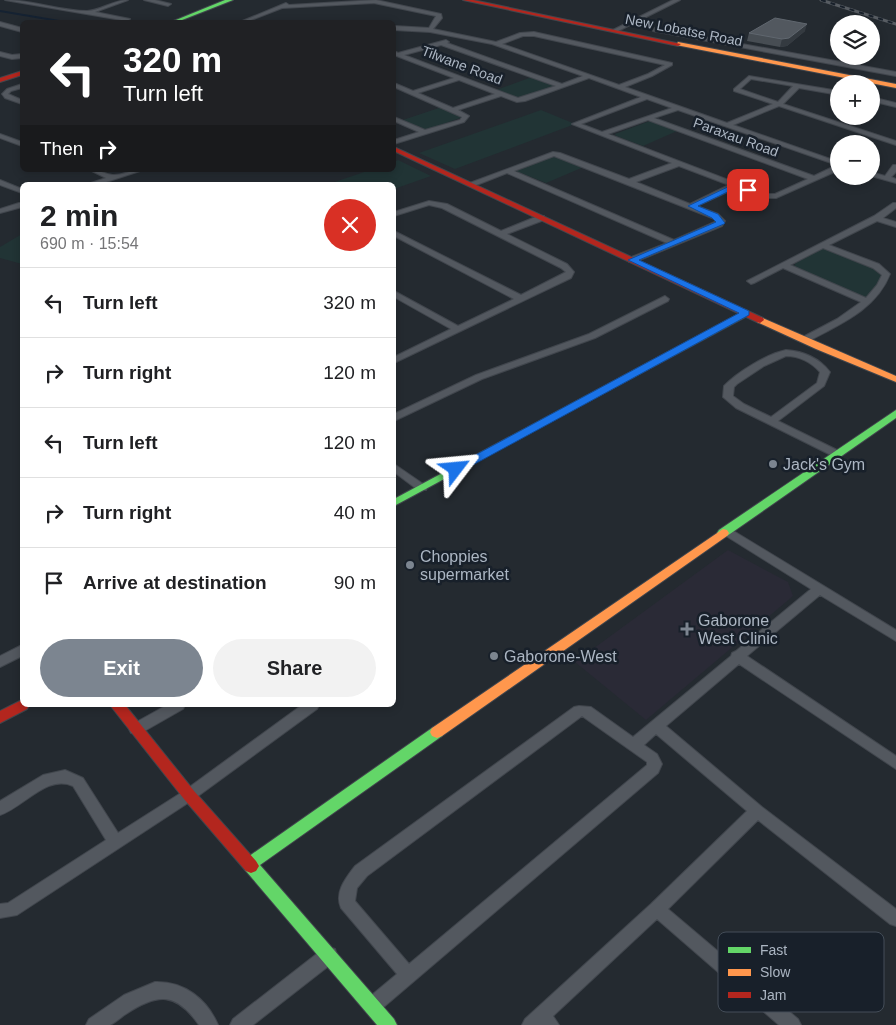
<!DOCTYPE html>
<meta charset="utf-8">
<style>
body{margin:0;font-family:Arial,sans-serif;background:#f2f2f2;color:#202124;height:100vh;display:flex;flex-direction:column;font-size:19px;white-space:nowrap}
*{box-sizing:border-box;margin:0}
p{font-size:16px;color:#757577}
.icon{flex:none;width:28px;height:28px;fill:none;stroke:currentColor;stroke-width:2;stroke-linecap:round;stroke-linejoin:round}
.map{position:relative;flex:1;overflow:hidden}
.drawer{position:absolute;left:20px;top:182px;width:376px;height:525px;display:flex;flex-direction:column;background:#fff;border-radius:8px;box-shadow:0 2px 8px #0003}
.drawer>*{flex:none}
.guide{position:absolute;left:20px;top:20px;width:376px;height:152px;border-radius:8px;box-shadow:0 2px 8px #0003;background:#202124;color:#fff;overflow:hidden}
.buttons{position:absolute;left:830px;top:15px;display:grid;gap:10px}
.buttons a{display:grid;place-items:center;width:50px;height:50px;border-radius:50%;background:#fff;box-shadow:0 2px 8px #0003;font-size:25px}
.pin{position:absolute;display:grid;place-items:center;width:42px;height:42px;color:#fff;margin:-21px;border-radius:10px;box-shadow:0 2px 8px #0006}
.me{position:absolute;width:55px;margin:-28px;rotate:61deg;stroke-linejoin:round;filter:drop-shadow(0 0 4px #0008)}
.turn{display:flex;align-items:center;gap:18px;height:105px;padding:0 20px;font-size:22px}
.turn .icon{width:65px;height:65px;stroke-width:2.5}
.turn b{display:block;font-size:35px;line-height:42px}
.then{display:flex;align-items:center;height:48px;padding:0 20px;background:#0003;gap:10px;font-size:19px}
.round{display:grid;place-items:center;flex:none;width:52px;height:52px;border-radius:26px;background:#f2f2f2}
.headline{display:flex;align-items:center;justify-content:space-between;height:85px;padding:0 20px}
h1{font-size:30px;font-weight:700;line-height:38px}
.cta{display:flex;gap:10px;margin-top:auto;padding:10px 20px}
.cta a{flex:1;height:58px;border-radius:30px;background:#7c8590;color:#fff;font-size:20px;font-weight:700;line-height:58px;text-align:center}
.cta a+a{background:#f2f2f2;color:#202124}
ul{padding:0;list-style:none}
li{display:flex;align-items:center;gap:15px;height:70px;padding:0 20px;border-top:1px solid #e0e0e0}
li div{flex:1}
li b{display:block;font-size:19px}
li em{font-style:normal}
.map>svg:first-child{display:block}
.medical{fill:#2a2a36}
.green{fill:#213435}
.lines{fill:none;stroke-linecap:round;stroke-linejoin:round}
.stream{stroke:#152232;stroke-width:2}
.street-casing{stroke:#41464d;stroke-width:2}
.fast-casing{stroke:#41464d;stroke-width:2}
.slow-casing{stroke:#41464d;stroke-width:2}
.jam-casing{stroke:#41464d;stroke-width:2}
.street{fill:#53585f;fill-rule:evenodd}
.fast{fill:#63d668;fill-rule:evenodd}
.slow{fill:#ff974d;fill-rule:evenodd}
.jam{fill:#b3261e;fill-rule:evenodd}
.rail-casing{stroke:#575c62;stroke-width:3}
.rail{stroke:#18202a;stroke-width:2;stroke-dasharray:5;stroke-linecap:butt}
.wall{fill:#474d53}
.shaded-wall{fill:#343a40}
.building{fill:#52585f;stroke:#60676f}
.route{fill:#1a73e8;stroke:#114b97}
.poi-dot{fill:#7c8590;stroke:#18202a;stroke-width:2}
.labels{text-anchor:middle;stroke-width:5;stroke-linejoin:round;paint-order:stroke}
.far-street-label{font-size:14px;fill:#acb6c3;stroke:#18202a}
.poi-label{font-size:16px;fill:#acb6c3;stroke:#18202a;text-anchor:start}
.key{fill:#18202a;stroke:#444d58;stroke-width:1}
.key-label{font-size:14px;fill:#acb6c3}
</style>
<div class="map">
<svg width="896" height="1025" viewBox="0 0 896 1025">
<rect width="100%" height="100%" fill="#242a30"/>
<path class="medical" d="M728,550L788,582L793,596L646,720L575,662Z"/>
<path class="green" d="M532,77L559,86L518,99L496,90Z
M442,107L463,117L426,130L403,120Z
M541,110L575,124L455,169L419,153Z
M650,121L677,131L643,146L616,136L615,134Z
M554,155L586,166L546,183L516,171Z
M398,160L431,176L394,189V185H326L370,170H394V162Z
M22,234V264L0,258V247Z
M824,247L874,267L881,276L877,289L864,298L794,266L796,263Z"/>
<g class="lines">
<path class="stream" d="M0,11L65,22"/>
<defs>
<path id="street" d="M5,0C33,0 59,11 87,11C100,11 113,0 128,0L95,12L130,19L127,21Z
M144,0H155L171,4L168,6Z
M376,0L441,14L442,18L433,29L496,42L520,33L534,32L672,63V65L652,76L625,87L727,123L773,104L734,91V89L749,76L839,91V95L799,88L783,104L896,141V145L779,106L733,125L839,162V170L776,198H761L736,188L697,206L718,214L725,221L722,226L635,262H629V258L667,243L507,173L474,186L467,184L553,152L560,153L629,179L672,163L572,124L641,97L589,78L525,101L517,102L501,96L458,110L469,116L464,122L394,144V140L419,132L394,121V117L425,130L460,120L462,117L394,87V83L413,91L454,78L394,55V51L398,53L446,40L449,42L447,43L562,84L583,76L492,44L430,32L394,30V26L429,28L436,16L374,3L282,8L246,22H240L286,3L289,5ZM523,36H534L665,65L648,74L619,85L502,44ZM441,45L556,86L518,98L404,55ZM751,79L793,86L778,102L740,89ZM459,80L495,94L453,108L418,93ZM647,99L672,108L602,132L581,124ZM678,110L837,165L814,176L654,118ZM648,120L808,179L775,194H765L608,134ZM554,156L712,218L717,221L674,240L514,171ZM679,166L729,185L690,204L636,182Z
M673,0H680L616,32L611,31Z
M0,22L22,28V32L0,26Z
M655,28L896,72V76L653,31Z
M0,52L12,55L22,54V58L12,59L0,56Z
M22,84V88L11,91L8,94L22,100V104L5,98L2,94L7,89Z
M871,97L896,103V107L871,101Z
M0,134L22,142V146L0,138Z
M893,165H896V172L891,177L896,179V183L871,176V172L885,176Z
M90,170C99,170 108,175 114,175C123,175 131,170 143,170L97,185H85L106,178Z
M0,180L22,189V193L0,185Z
M429,201L447,204L501,231L538,216H544V220L507,234L567,264L574,272L571,278L394,363V357L451,329L394,297V291L458,326L514,299L394,236V231L521,295L566,272L561,268L442,208L429,205L394,216V212Z
M19,203H22V207L0,213V209Z
M893,203H896V208L883,218L896,222V227L877,221L829,245L879,264L890,274C876,310 840,324 807,342H801V338L837,319L861,302L783,268L754,283L751,284L747,281L874,216ZM823,248L873,268L882,275L877,285L866,298L790,265Z
M665,296L669,299L668,301L595,338L482,379L394,421V414L476,375L589,334Z
M786,350C803,351 819,358 830,372L824,386L778,421L841,452L842,454L841,456H833L736,408L723,397L724,386C737,372 767,354 786,350ZM786,356C799,356 811,362 820,372L817,383L771,417L744,404L733,396L734,387L737,384L764,366Z
M394,464L426,486L427,488L426,490H418L394,472Z
M727,527L896,630V641L820,595L747,656L896,756V769L739,664L666,726L762,807L896,909V926L890,924L758,820L668,909L798,1019L801,1025H779L657,919L553,1016L559,1025H522L525,1019L651,904L747,811L656,734L644,745L657,754L662,764L658,773L379,1011L373,1013L367,1011L364,1005L367,999L397,974L341,908C334,892 346,878 355,866L574,707L579,706L591,707L633,737L731,656L732,653L736,651L811,589L723,534L721,531ZM582,716L647,762V765L409,964L355,901L357,888L367,876Z
M22,645V656L0,667V656Z
M167,705H185L183,709L141,733L136,734L131,733L129,729L131,725Z
M302,705H319L317,709L194,799L17,915L0,918V904L8,903L106,840L73,786C47,774 24,807 0,815V801L43,775L65,770L83,778L118,833L184,791Z
M329,947L335,949L337,955L335,961L253,1025H230L233,1019L323,949Z
M155,982C184,981 207,999 218,1025H199C176,992 158,993 126,1014C121,1017 115,1023 110,1025C104,1025 93,1025 86,1025L89,1019L124,995Z"/>
<path id="fast" d="M225,0H233L177,22H171Z
M746,310L750,313L749,315L394,506V499Z
M896,410V418L727,536H719L717,533L719,530Z
M437,726L442,728L444,732L442,736L260,865L394,1019L397,1025H377L246,871L242,864L245,859L432,728Z"/>
<path id="slow" d="M678,42L896,84V88L676,45Z
M760,317L896,376V382L816,349L757,322V318Z
M723,529L727,530L729,533L727,536L442,736L437,738L432,736L430,732L432,728Z"/>
<path id="jam" d="M463,0H473L681,44L678,46Z
M22,71V75L0,82V78Z
M394,147L763,318L764,320L760,323L757,322L394,151Z
M22,700V705H29L27,709L0,723V711Z
M110,705H125L194,791L256,861L259,866L256,871L251,873L246,871L184,799Z"/>
</defs>
<use href="#street" class="street-casing"/>
<use href="#fast" class="fast-casing"/>
<use href="#slow" class="slow-casing"/>
<use href="#jam" class="jam-casing"/>
<use href="#street" class="street"/>
<use href="#fast" class="fast"/>
<use href="#slow" class="slow"/>
<use href="#jam" class="jam"/>
<defs>
<path id="rail" d="M821,0L896,24"/>
</defs>
<use href="#rail" class="rail-casing"/>
<use href="#rail" class="rail"/>
</g>
<path class="wall" d="M805,31L787,46L780,47L747,41L749,33Z"/>
<path class="shaded-wall" d="M807,24L805,31L787,46L780,47L782,39Z"/>
<path class="building" d="M775,18L807,24L789,38L782,39L749,33Z"/>
<path class="route" d="M736,183L752,190L748,192L736,188L698,206L718,214L725,223L724,224L639,260L749,311V315L460,472H453L451,469L453,467L739,313L628,260L716,222L712,218L688,206Z"/>
<g class="poi-dot">
<circle cx="773" cy="464" r="5"/>
<circle cx="410" cy="565" r="5"/>
<path d="M684.5 621.5h5v5h5v5h-5v5h-5v-5h-5v-5h5z"/>
<circle cx="494" cy="656" r="5"/>
</g>
<g class="labels">
<g class="far-street-label">
<text transform="translate(684 30) rotate(11)" y="5">New Lobatse Road</text>
<text transform="translate(462 65) rotate(21)" y="5">Tilwane Road</text>
<text transform="translate(736 137) rotate(20)" y="5">Paraxau Road</text>
</g>
<g class="poi-label">
<text x="783" y="470">Jack's Gym</text>
<text x="420" y="562">Choppies<tspan x="420" dy="18">supermarket</tspan></text>
<text x="698" y="626">Gaborone<tspan x="698" dy="18">West Clinic</tspan></text>
<text x="504" y="662">Gaborone-West</text>
</g>
</g>
<rect x="718" y="932" width="166" height="80" rx="8" class="key"/>
<rect x="728" y="947" width="23" height="6" fill="#63d668"/>
<rect x="728" y="969" width="23" height="7" fill="#ff974d"/>
<rect x="728" y="992" width="23" height="6" fill="#b3261e"/>
<g class="key-label">
<text x="760" y="955">Fast</text>
<text x="760" y="977">Slow</text>
<text x="760" y="1000">Jam</text>
</g>
</svg>
<div class="buttons">
<a><svg class="icon" aria-label="layers" viewBox="0 0 24 24"><path d="M12 4l9 5-9 5-9-5zM3 14l9 5 9-5"/></svg></a>
<a>+</a>
<a>−</a>
</div>
<div class="pin" style="left:748px;top:190px;background:#d93025"><svg class="icon" aria-label="arrive" viewBox="0 0 24 24"><path d="M6 21V4h12l-3 4 3 4H6"/></svg></div>
<svg class="me" style="left:456px;top:469px" viewBox="-20 -20 40 40"><path d="M0-17L14 15 0 8-14 15z" fill="#1a73e8" stroke="#fff" stroke-width="4"/></svg>
<div class="guide">
<div class="turn"><svg class="icon" aria-label="left" viewBox="0 0 24 24"><path d="M17 20v-9H6M10 6l-5 5 5 5"/></svg><div><b>320 m</b>Turn left</div></div>
<div class="then">Then<svg class="icon" aria-label="right" viewBox="0 0 24 24"><path d="M7 20v-9h11M14 6l5 5-5 5"/></svg></div>
</div>
<section class="drawer">
<div class="headline"><div><h1>2 min</h1><p>690 m · 15:54</p></div><a class="round" style="background:#d93025;color:#fff"><svg class="icon" aria-label="close" viewBox="0 0 24 24"><path d="M6 6l12 12M18 6L6 18"/></svg></a></div>
<ul>
<li><svg class="icon" aria-label="left" viewBox="0 0 24 24"><path d="M17 20v-9H6M10 6l-5 5 5 5"/></svg><div><b>Turn left</b></div><em>320 m</em></li>
<li><svg class="icon" aria-label="right" viewBox="0 0 24 24"><path d="M7 20v-9h11M14 6l5 5-5 5"/></svg><div><b>Turn right</b></div><em>120 m</em></li>
<li><svg class="icon" aria-label="left" viewBox="0 0 24 24"><path d="M17 20v-9H6M10 6l-5 5 5 5"/></svg><div><b>Turn left</b></div><em>120 m</em></li>
<li><svg class="icon" aria-label="right" viewBox="0 0 24 24"><path d="M7 20v-9h11M14 6l5 5-5 5"/></svg><div><b>Turn right</b></div><em>40 m</em></li>
<li><svg class="icon" aria-label="arrive" viewBox="0 0 24 24"><path d="M6 21V4h12l-3 4 3 4H6"/></svg><div><b>Arrive at destination</b></div><em>90 m</em></li>
</ul>
<div class="cta"><a>Exit</a><a>Share</a></div>
</section>
</div>
